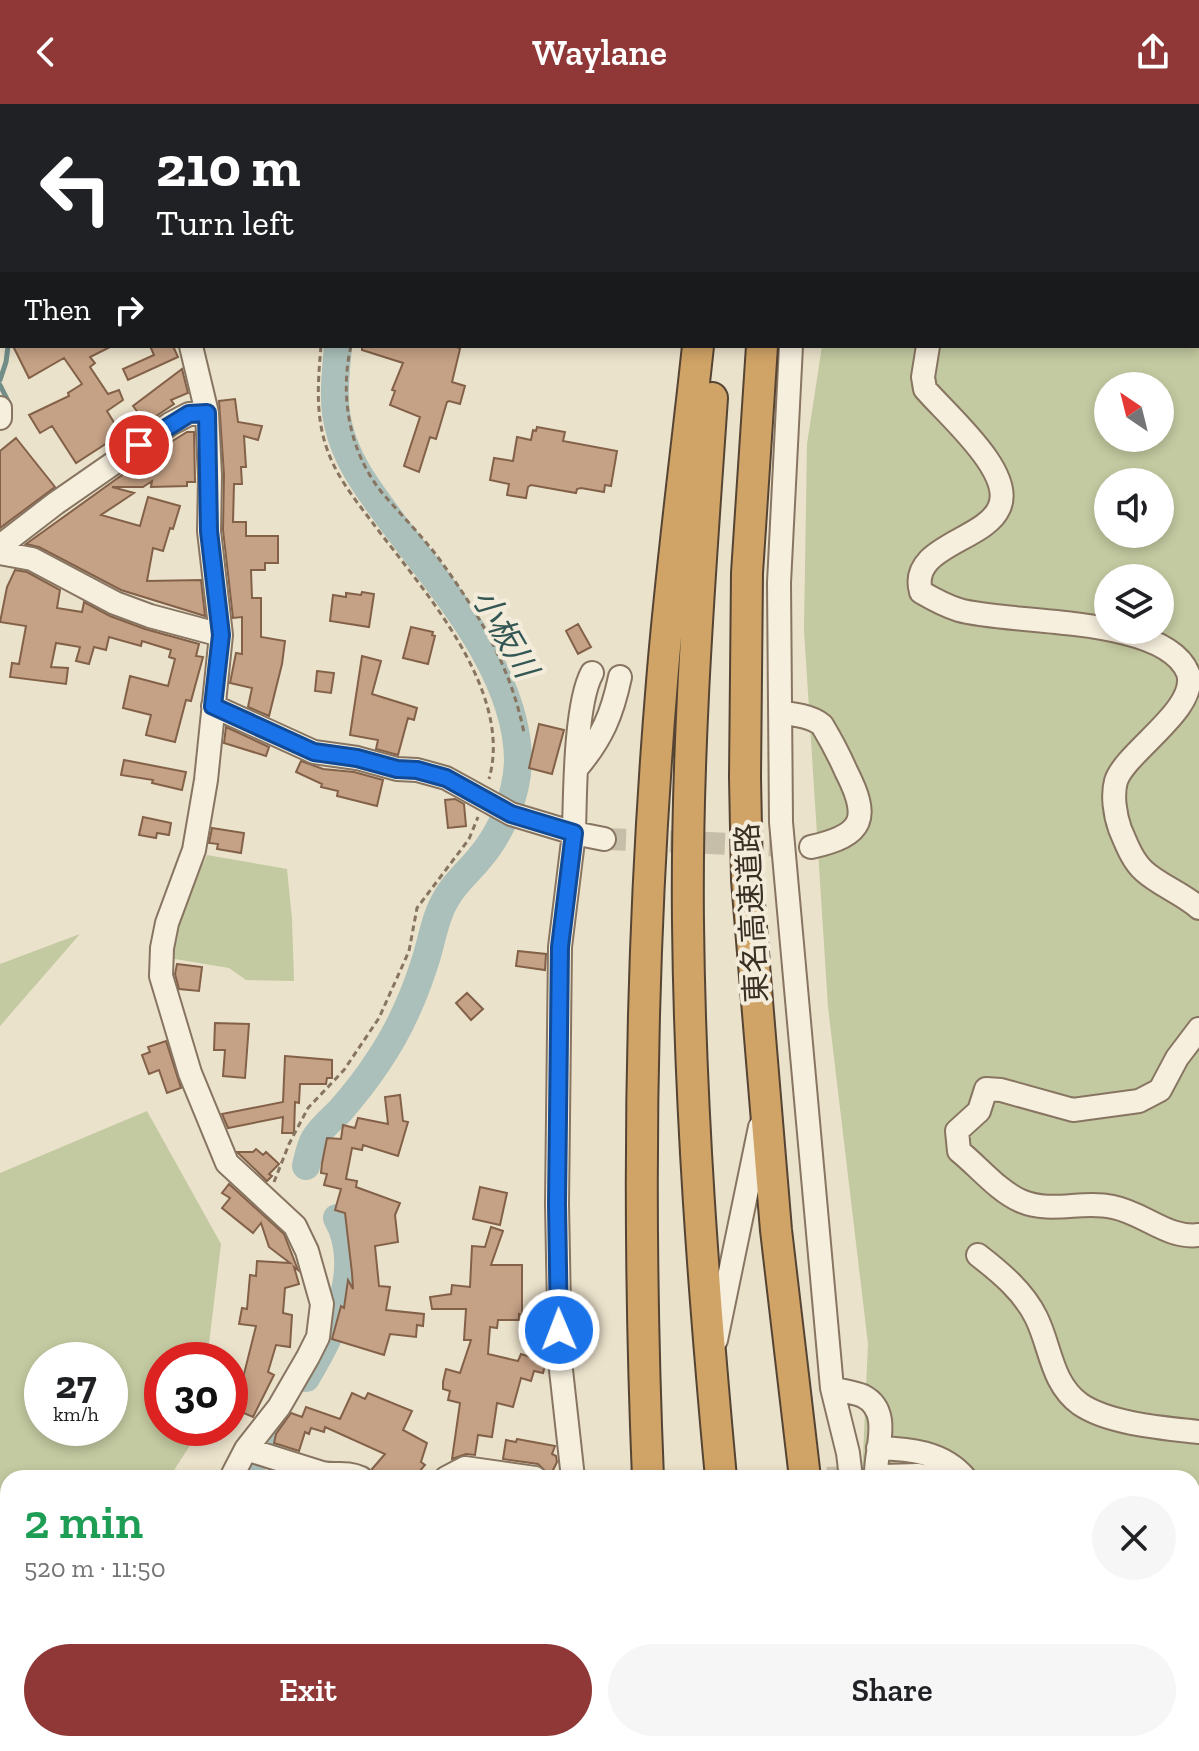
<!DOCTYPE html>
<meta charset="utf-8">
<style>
body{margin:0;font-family:"Zilla Slab","Noto Sans JP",serif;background:#f6f6f6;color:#202124;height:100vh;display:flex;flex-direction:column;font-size:30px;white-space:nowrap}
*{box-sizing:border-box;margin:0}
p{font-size:26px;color:#757577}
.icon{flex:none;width:44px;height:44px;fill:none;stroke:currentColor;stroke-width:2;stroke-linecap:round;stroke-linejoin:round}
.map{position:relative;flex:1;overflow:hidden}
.panel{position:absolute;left:0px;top:1366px;width:1200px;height:282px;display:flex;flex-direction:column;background:#fff;border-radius:24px 24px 0 0;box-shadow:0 4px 12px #0003}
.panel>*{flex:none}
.banner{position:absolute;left:0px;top:0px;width:1200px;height:244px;box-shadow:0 4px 12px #0003;background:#202124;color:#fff;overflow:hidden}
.needle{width:52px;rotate:325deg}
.fabs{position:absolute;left:1094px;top:268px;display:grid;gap:16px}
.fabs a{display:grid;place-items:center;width:80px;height:80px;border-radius:50%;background:#fff;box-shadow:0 4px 12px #0003;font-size:40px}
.speed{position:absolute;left:24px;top:1238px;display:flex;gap:16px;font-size:40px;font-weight:700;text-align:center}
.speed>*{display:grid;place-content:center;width:104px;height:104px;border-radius:50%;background:#fff;box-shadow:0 4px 12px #0003;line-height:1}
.speed small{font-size:20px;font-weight:400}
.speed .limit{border:12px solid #d22;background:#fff;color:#111}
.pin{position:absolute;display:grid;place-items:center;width:68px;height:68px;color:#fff;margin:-34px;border:4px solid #fff;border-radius:50%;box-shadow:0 2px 8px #0007}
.me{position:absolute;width:88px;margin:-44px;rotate:359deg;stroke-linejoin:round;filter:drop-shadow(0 0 6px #0008)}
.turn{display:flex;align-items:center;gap:28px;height:168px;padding:0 24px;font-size:36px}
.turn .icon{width:104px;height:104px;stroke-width:2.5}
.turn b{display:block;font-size:56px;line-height:68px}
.then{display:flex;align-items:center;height:76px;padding:0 24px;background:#0003;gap:16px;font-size:30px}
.round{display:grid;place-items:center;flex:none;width:84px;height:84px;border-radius:42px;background:#f6f6f6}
.headline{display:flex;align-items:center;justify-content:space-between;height:136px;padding:0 24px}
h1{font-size:48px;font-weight:600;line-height:60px;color:#1e9e55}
.button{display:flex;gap:16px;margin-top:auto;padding:16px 24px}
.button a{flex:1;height:92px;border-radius:48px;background:#903737;color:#fff;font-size:32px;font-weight:600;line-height:92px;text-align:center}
.button a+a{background:#f6f6f6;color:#202124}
header{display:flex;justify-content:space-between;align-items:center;height:104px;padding:0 24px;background:#903737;color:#fff;font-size:36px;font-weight:600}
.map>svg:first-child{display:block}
.green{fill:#c3c9a0;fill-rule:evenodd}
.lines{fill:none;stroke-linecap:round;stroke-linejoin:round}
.stream{stroke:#728e88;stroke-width:5}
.river{stroke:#abc0ba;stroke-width:28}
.building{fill:#c5a185;stroke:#836149;stroke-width:2}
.minor-tunnel{stroke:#c7bea9;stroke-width:22;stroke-dasharray:22 11;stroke-linecap:butt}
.highway-tunnel{stroke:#c7bea9;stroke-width:30;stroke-dasharray:30 15;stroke-linecap:butt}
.minor-casing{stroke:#877561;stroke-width:26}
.highway-casing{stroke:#554434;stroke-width:34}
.path{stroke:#877561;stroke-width:3;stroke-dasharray:6 4;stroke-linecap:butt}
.minor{stroke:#f6efde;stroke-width:22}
.highway{stroke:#d0a366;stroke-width:30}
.route-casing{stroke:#114b97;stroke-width:20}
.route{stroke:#1a73e8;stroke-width:14}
.labels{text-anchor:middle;stroke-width:8;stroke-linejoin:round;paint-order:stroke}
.street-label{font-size:30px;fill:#392e23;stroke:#f3ecda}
.water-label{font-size:32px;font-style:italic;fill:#345755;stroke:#f3ecda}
</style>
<header><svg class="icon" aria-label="back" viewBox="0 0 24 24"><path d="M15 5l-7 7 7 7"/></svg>Waylane<svg class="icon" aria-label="share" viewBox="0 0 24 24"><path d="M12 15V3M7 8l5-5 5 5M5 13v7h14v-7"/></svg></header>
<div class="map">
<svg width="1199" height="1647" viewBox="0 0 1199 1647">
<rect width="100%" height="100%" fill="#ebe2cb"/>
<path class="green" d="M860,0H1199V1647H476L481,1640H1192V1374H862L868,1240L828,903L804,526L807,340L822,242H1198V2H860ZM1108,282H1160V334H1108ZM1108,378H1160V430H1108ZM1108,474H1160V526H1108Z
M207,751L287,765L292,815L294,877L246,876L229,864L169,854L175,816Z
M80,830L0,922V860Z
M147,1007L221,1140L207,1256H162V1324H198V1329L169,1374H8V1436H0V1069ZM110,1256V1324H42V1256Z"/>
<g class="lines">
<path class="stream" d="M0,276L6,258L8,242
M0,281L10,301"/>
<path class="river" d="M386,2V0
M306,1062C308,1053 310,1042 315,1034C322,1023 332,1015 340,1007C353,992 366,976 377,959C397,930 413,895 424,861C432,838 434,814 447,793C455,779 468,768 478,756C501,730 517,692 518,657C518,568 440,482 390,415C368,385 346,357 338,320C332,294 336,268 338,242
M306,1274C333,1229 366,1165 337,1114
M243,1374L274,1326
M198,1647L200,1640"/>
</g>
<path class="building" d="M13,242H112L90,253L95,259L90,263L108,290L119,286L123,296L107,307L121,330L76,359L52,322L40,329L29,311L69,292L68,289L82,280L64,254L29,274Z
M150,242H173L178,253L128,276L123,265L154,251Z
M362,242H456L460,245L452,278L465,282L460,300L449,297L447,298L436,335L430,333L419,368L404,362L420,313L390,301L395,287L392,286L403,259L362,246Z
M182,265L188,289L171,296L174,300L146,319L133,302Z
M235,295L238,318L262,322L258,336L244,332L246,363H241L242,380H234L233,418H246V432H278V459H265V466H251L252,494H261V533L285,537L282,560L269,612L248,603L252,584L230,579L236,549L242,550V513L233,514L223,426L224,371L219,297Z
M537,323L565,328L563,337L617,347L611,382L605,381L604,388L581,384L577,385L576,389L531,381L528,383L526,394L507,391L509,380L490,376L494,354L513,357L517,333L531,336L533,326L536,327Z
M187,328H194L195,378H187V382L151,383L152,377L143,383H112L134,389L101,411L140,422L148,393L180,402L173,425L170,424L163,447L153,444L147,477L201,476L205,512L121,486L39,443L26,440L147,353Z
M16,334L55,383L0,424V347Z
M15,466L27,468L60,486L57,504L82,508L84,498L110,512L145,525L199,540L196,552L203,553L191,597L186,596L175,638L146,631L151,611L123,604L130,572L168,582L175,555L169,553L171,546L142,537L141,542L109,533L106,546L94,543L89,560L76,557L80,543L56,539L51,563L68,564L66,580L10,573L12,559L19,560L26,522L0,518L7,483Z
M362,488L374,490L369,523L330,517L333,491L346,493V489L361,491Z
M578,520L591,543L578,550L566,527Z
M411,523L433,528L432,531L435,532L428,560L403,554Z
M362,552L381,557L372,590L417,604L414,616L408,614L398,651L376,645L378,636L350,631Z
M317,567L334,569L331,589L315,587Z
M539,620L564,626L552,670L529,664Z
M226,623L269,643L266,652L224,639Z
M124,656L186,668L182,686L152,679L153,676L121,671Z
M301,657L323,665L354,668L383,676L377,702L337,692L338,687L321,683L322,680L296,668Z
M455,695L464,700L466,722L448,724L445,696Z
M143,713L171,719L169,731L157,729L156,734L139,731Z
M212,724L244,729L241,749L217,745L218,740L209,739Z
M518,847L546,850L545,866L516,862Z
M177,860L202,863L199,887L179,885L175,870Z
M467,889L483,905L471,916L456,899Z
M215,919L249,920L245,974L223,972L225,946H214Z
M166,937L181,984L167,989L159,966L149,970L142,951L150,948L148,943Z
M285,952L332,956V974H327L326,980H300L299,999L295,998L294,1029H282L283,1013L228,1024L222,1010L283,998Z
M400,991L403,1017L408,1018L398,1052L363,1041L362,1046L352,1044L346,1075L357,1077L356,1083L400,1099L395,1111L398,1138L375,1142L379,1182L390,1183L386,1206L424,1210L423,1222L417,1221L416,1233L390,1230L384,1251L332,1235L341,1202L344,1204L348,1176L353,1185L352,1169L345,1109L335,1106L341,1085L324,1081L327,1070L321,1069L322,1059L327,1034L341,1035L343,1021L355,1024L358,1014L388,1020L385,993Z
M256,1045L263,1051L266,1048L279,1060L269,1070L272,1072L267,1077L237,1048H253Z
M229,1080L284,1130L298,1166L294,1163L299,1180L285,1184L283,1209L292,1211L290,1243L276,1241L268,1268L274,1271L253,1313L239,1307L236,1302L256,1222L239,1220L242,1204L247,1205L250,1171L256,1172L257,1157L290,1159L269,1143L261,1119L253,1129L222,1104L230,1094L222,1089Z
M480,1083L507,1089L500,1121L473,1115Z
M491,1123L503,1127L491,1161H522V1211L519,1210V1216H498L497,1224L490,1223L488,1250L518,1257L521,1250L546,1258L543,1269L534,1267L531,1277L521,1274L513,1303L497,1299L492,1333L478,1331L475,1351L466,1350L452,1355L460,1299L448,1296L450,1287L443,1285V1278L446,1265L460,1269L471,1236H464L466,1205H432L430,1193L451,1190L452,1181L470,1183L472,1142L485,1143Z
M352,1289L365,1295L368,1289L412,1307L403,1326L427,1339L421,1358L425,1361L414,1374H375L372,1365L385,1350L325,1323L324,1328L311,1324L309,1330L305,1328L299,1347L274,1339L276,1330L291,1309L302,1313L306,1303L340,1315Z
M517,1335L555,1342L552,1350L556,1352L557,1358L550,1372L538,1360L503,1355L506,1336L516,1338Z"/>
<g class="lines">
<path class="minor-tunnel" d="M604,735L811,743
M827,1374L884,1372"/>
<path class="highway-tunnel" d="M667,1640V1647
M753,1640L754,1647
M845,1640L846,1647"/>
<defs>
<path id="minor" d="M1069,0V2
M106,2L107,0
M530,2L531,0
M816,2V0
M0,12L2,10
M0,104L2,106
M0,231L2,220
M191,242L207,309L210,372L209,427L221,531L206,676L199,717L194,746L167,819L162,844L161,872L190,969L227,1059L295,1122L307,1147L322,1200L318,1233L308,1253L279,1303L246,1345L231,1374
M791,242L779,479L781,718L832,1284L848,1349L851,1374
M928,242L923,273L925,285C947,311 1016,369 999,404C985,437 908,442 921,488C933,495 946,502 959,506C1011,521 1165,511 1188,569C1199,605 1126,647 1116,677C1112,691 1115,711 1120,725C1126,739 1132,756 1144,767C1159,781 1182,789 1199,804
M0,304V314
M0,442L56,399L170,320L189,310L207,309
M0,449L32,455L115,499L150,512L221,531
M592,569C575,600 575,691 574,729L604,735
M213,602L314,648L357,654L397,665L417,666L446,674L511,710L574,729L560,843L557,1100L560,1257L573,1374
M780,609C794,610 811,612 822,621C831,636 839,651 846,667C870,714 865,731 811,743
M577,664C602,634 612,611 620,573
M1199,925L1177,954L1160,986L1139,997L1073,1006L1001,986L986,985L979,1007L957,1027L959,1047C979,1063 998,1087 1021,1097C1051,1110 1082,1096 1113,1103C1144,1109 1167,1135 1199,1131
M978,1151C1001,1169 1023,1187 1036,1213C1051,1243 1051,1279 1080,1300C1109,1320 1164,1324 1199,1328
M716,1236L760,1023
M832,1284C842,1287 854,1288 863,1292C894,1308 874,1348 876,1374
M878,1344C910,1345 943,1348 965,1374
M246,1345L322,1369C337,1372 345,1367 361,1374
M884,1372L918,1371L931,1374
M446,1374L465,1364L535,1374
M1192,1434L1199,1433
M186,1647L188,1640
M481,1647L487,1640"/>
<path id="highway" d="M732,2L733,0
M787,2V0
M762,242L747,469L745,673L747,776L776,1126L805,1374
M712,294C700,469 686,644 688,819C690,1005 704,1189 721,1374
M648,1374C637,1109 640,842 662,578C671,466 686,354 698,242"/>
</defs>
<use href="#minor" class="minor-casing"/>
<use href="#highway" class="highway-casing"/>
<path class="path" d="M368,2V0
M398,2L399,0
M321,242C318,277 315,311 327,345C337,374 357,398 375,422C424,487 514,587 489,675
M351,242C339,293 350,351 384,391C403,413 423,433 440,456C479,510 511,563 524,629
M274,1078L289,1040L308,1004L344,966L379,914L409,847L417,804L469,735L478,713"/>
<use href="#minor" class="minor"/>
<use href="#highway" class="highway"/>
</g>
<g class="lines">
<defs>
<path id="route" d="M139,341L189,310L207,309L209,427L221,531L213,602L314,648L357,654L397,665L417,666L446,674L511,710L574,729L560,843L557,1100L559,1226"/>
</defs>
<use href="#route" class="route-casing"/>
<use href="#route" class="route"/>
</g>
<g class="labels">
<g class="street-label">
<text transform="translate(752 809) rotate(-93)" y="10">東名高速道路</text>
</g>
<g class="water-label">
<text transform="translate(505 529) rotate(60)" y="11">小板川</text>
</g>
</g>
</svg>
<div class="fabs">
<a><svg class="needle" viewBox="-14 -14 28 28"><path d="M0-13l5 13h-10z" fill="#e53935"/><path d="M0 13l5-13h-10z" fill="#757577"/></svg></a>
<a><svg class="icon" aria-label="sound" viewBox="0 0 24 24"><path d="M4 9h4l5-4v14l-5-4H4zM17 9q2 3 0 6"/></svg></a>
<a><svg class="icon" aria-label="layers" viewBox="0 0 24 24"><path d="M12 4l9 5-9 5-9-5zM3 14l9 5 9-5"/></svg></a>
</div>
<div class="speed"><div>27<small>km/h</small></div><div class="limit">30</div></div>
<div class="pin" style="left:139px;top:341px;background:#d93025"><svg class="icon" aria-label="arrive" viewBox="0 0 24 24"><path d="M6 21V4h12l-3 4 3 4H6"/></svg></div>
<svg class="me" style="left:559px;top:1226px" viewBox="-20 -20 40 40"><circle r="17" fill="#1a73e8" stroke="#fff" stroke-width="3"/><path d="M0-11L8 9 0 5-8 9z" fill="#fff"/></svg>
<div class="banner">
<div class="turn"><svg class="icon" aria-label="left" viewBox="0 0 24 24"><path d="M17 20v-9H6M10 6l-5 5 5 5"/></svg><div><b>210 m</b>Turn left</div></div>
<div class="then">Then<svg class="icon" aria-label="right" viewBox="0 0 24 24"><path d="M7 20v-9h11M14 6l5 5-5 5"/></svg></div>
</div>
<section class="panel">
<div class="headline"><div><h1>2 min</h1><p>520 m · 11:50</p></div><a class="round"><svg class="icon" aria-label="close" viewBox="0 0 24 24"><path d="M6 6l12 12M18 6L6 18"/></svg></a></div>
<div class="button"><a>Exit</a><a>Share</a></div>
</section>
</div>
